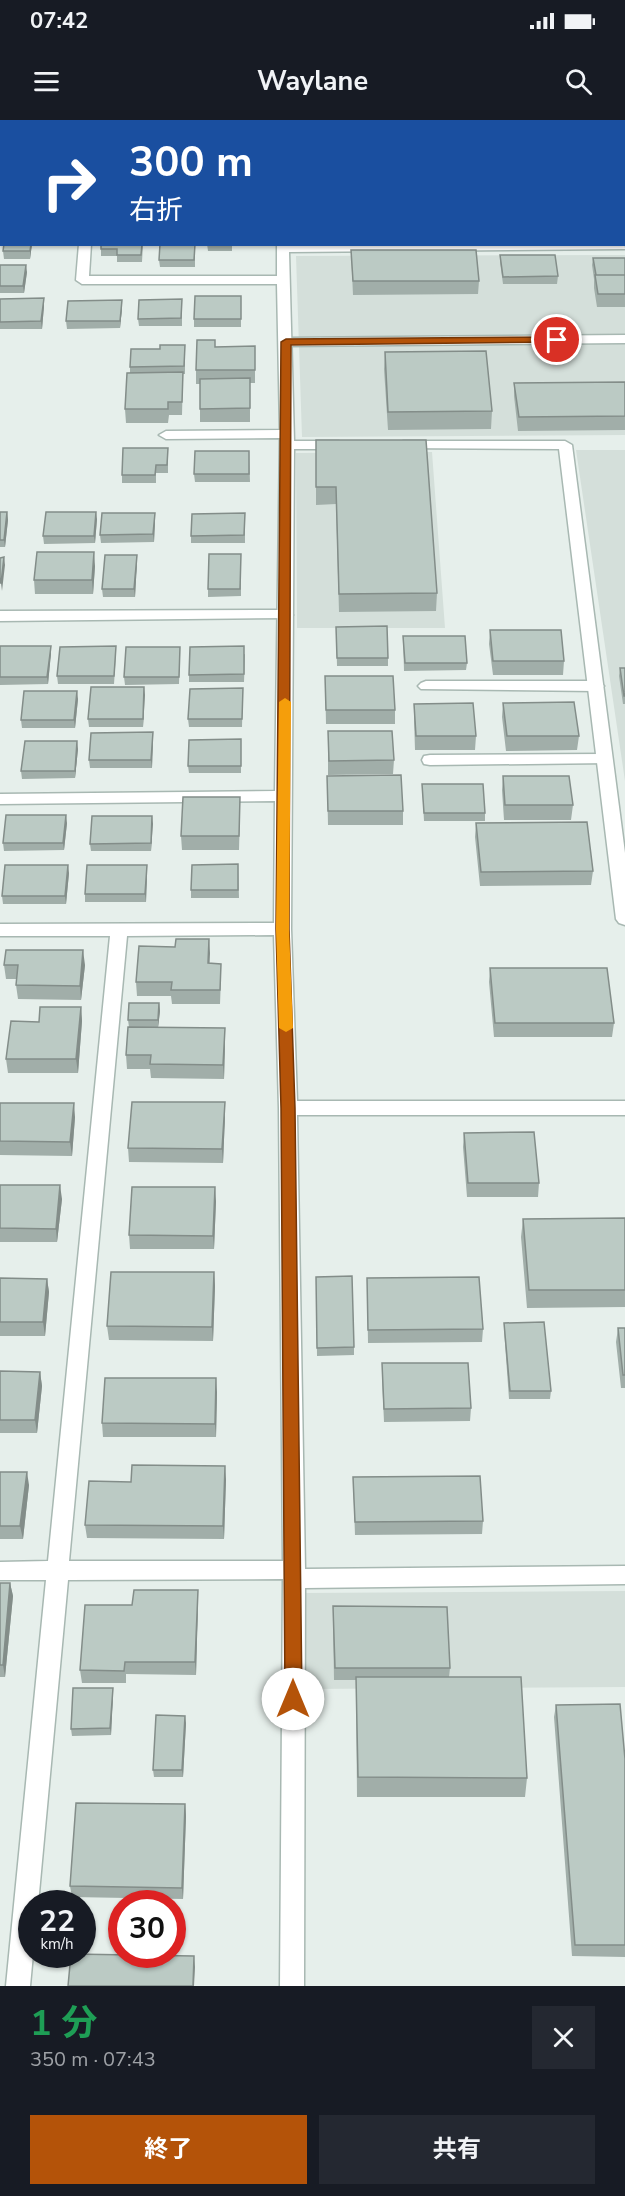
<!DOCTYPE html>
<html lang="ja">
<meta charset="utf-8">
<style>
body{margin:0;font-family:"Nunito Sans","Noto Sans JP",sans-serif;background:#242831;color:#f1f3f6;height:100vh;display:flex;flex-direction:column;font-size:22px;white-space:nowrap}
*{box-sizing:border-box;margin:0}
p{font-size:20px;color:#9ea1a6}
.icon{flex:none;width:33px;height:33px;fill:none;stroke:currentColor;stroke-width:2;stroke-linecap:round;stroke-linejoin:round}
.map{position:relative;height:1866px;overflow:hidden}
.panel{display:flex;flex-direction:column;background:#171b24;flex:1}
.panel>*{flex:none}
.banner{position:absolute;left:0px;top:0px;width:626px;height:126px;box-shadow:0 2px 4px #0004;background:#1a4fa0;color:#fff;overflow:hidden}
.speed{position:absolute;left:18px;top:1770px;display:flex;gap:12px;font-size:30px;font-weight:700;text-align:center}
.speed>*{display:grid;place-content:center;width:78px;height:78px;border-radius:50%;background:#171b24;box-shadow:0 2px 4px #0004;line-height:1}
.speed small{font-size:15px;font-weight:400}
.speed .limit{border:9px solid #d22;background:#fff;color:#111}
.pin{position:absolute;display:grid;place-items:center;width:51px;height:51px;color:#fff;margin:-26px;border:3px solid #fff;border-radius:50%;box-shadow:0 2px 6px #0007}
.me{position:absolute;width:66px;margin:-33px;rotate:0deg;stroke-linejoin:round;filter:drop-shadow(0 0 4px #0008)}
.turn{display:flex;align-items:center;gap:21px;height:126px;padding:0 30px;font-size:27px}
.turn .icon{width:78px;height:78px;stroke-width:2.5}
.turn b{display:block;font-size:42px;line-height:51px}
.round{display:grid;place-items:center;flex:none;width:63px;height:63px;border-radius:0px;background:#242831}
.summary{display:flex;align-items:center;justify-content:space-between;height:102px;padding:0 30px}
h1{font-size:36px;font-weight:700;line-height:45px;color:#1e9e55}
.button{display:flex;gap:12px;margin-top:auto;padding:12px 30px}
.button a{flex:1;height:69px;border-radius:0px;background:#b45309;color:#fff;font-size:24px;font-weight:700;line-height:69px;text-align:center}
.button a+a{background:#242831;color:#f1f3f6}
.status{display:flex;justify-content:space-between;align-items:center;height:42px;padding:0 30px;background:#171b24;direction:ltr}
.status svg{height:16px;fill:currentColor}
header{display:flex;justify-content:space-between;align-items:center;height:78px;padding:0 30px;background:#171b24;font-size:27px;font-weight:700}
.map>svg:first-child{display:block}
.built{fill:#d4dfda}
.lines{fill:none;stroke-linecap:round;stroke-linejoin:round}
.service-casing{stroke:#a8b8b2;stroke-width:3}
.minor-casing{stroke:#a8b8b2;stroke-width:3}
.tertiary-casing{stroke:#a8b8b2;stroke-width:3}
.service{fill:#fff;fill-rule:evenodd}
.minor{fill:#fff;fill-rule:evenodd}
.tertiary{fill:#fff;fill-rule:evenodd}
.wall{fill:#a1aea9}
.shaded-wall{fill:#838d89}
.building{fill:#bbcac4;stroke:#838d89;stroke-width:1.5}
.route{fill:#b45309;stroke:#753606;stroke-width:1.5}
.slow{fill:#f59e0b}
</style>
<div class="status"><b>07:42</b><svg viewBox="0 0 49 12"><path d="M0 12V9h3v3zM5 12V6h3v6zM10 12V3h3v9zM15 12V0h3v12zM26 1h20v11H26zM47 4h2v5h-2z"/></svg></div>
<header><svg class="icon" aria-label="menu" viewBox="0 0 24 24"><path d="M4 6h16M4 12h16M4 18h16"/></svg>Waylane<svg class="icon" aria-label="search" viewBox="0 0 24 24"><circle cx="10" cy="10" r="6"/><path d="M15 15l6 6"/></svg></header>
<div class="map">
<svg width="625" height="1866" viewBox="0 0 625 1866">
<rect width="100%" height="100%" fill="#e6efeb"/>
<path class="built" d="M625,135V315L302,317L296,136Z
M576,330H625V661Z
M432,332L445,508H297L296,333Z
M625,1471V1567L303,1569L302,1473Z"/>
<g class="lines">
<defs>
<path id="service" d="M285,490L293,495L290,498L0,501V491Z
M426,561H596L604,566L596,571L421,569L418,566L421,563Z
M604,634L610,635L612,639L610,643L430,645L424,644L422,640L424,636L430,635Z"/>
<path id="minor" d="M277,0H289V2H277Z
M447,0H459V2H447Z
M614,0H625L624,5V2Z
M624,16L625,17V29L624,28Z
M624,121L625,129L289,132L294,321H339L346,325L339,329H294L291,809L297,981H625V995H297L305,1449L625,1446V1464L305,1468L304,1866H280L283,1459L68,1460L38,1784H32L33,1834L30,1866H6L46,1460H0V1442L48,1441L110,816H0V804L274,803L275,681L0,684V674L275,671L280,318L166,319L159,315L166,311L280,310L277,164H82L76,160L79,124H91L89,156H277V124H624ZM274,815L279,988L283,1441H69L127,816Z
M403,321H565L572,325L625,733V805L619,803L616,799L559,329L398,328L396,325Z"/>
<path id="tertiary" d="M625,215V223L286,226L279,222L286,218Z"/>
</defs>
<use href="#service" class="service-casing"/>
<use href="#minor" class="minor-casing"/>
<use href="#tertiary" class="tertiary-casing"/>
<use href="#service" class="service"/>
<use href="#minor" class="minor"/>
<use href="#tertiary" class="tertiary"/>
</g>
<path class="wall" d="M32,124L30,139H4L3,131Z
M101,124H143L142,142H117V136H101Z
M195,124V147H160L159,140Z
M207,124H247V125H232V131H208Z
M351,130L479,161L478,174L353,175Z
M500,135L558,156L557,164H503L500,142Z
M593,138H625V187H597L594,168V159L592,145Z
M0,145L27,152L24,173H0Z
M241,176V207H194V199Z
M44,178V186L42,209H0V179Z
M182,179V206H139L138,199Z
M122,180V188L120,208L67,209L66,201Z
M185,225V254H183L182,295H169L168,303H126L125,289L130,253V247L160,229Z
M255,226V263H250V302H200V264H196V250L215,227Z
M385,232L492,291L491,309L388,310L384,249Z
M625,262V310L518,311L514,276V263Z
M316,320L437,473L436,491L339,492L336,384L316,385Z
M168,328V353H156V363H122V355Z
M249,331L250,362H195L194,354Z
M0,392H7L8,400L5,427H0Z
M245,393V423H191V416Z
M97,399L95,423L44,424L43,416Z
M155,400L154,422L101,423L100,415Z
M241,434V476L208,477V469Z
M137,442L135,477H103L102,469Z
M95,446L93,474H35L34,460Z
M336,507L388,538V546H337Z
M490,510L564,541L563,555H493L489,524Z
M403,516L467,543L466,550L404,551Z
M0,526L51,533L48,564L0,565Z
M180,527L179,564L125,565L124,557Z
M116,534L114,564H58L57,556Z
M245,534L244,562H189V555Z
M620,548H625V584H623L619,556Z
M325,556L395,590V604H326Z
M144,567L143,607H89L88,599Z
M243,568L242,607H189L188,599Z
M78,579L75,608H22L21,600Z
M503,583L579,616L577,630L506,631L502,597Z
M414,584L476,616L475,630H415L414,598Z
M328,611L394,640L393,654L328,655Z
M153,612L152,648H90L89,640Z
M241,627V653H189L188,646Z
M78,629L75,658L22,659L21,651Z
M327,656L403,691V705H328Z
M503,656L573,685L571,700H504L502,670Z
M422,664L485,693V701H424Z
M240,691L239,730H182L181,716Z
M152,696L151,731H91L90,724Z
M67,703L64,730L4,731L3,723Z
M476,703L593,751L591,765L480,766L475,717Z
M238,744L239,778H191V770Z
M69,753L66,784H3L2,776Z
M147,753L146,782H85V774Z
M209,819V843L221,858L220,884H172L171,876H137L136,862L175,827Z
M4,845H85L81,880L18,879L16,865L17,859H6Z
M490,848L614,903L612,917H494L489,862Z
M159,883L160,891L158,907L225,922L224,959L151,958L150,949H127L126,935L129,907L128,900Z
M81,887L82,901L78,953H8L6,939L39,902Z
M0,983L75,997L72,1036L0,1035Z
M225,996L223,1043L129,1042L128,1028Z
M464,1013L539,1063L538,1077H467L463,1027Z
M0,1065L62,1079L57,1122H0Z
M216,1081L214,1129H130L129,1115Z
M625,1098V1187L527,1188L521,1117L523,1099Z
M214,1152L215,1166L213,1221L109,1220L107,1206Z
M316,1157L354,1227V1235L317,1236Z
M0,1158L47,1159L49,1172L45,1216H0Z
M367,1158L483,1209L482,1222L368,1223Z
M504,1203L551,1271L550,1279H509L504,1210Z
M618,1208H625V1268H621L616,1222Z
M382,1243L471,1288L470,1301L384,1302L382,1257Z
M0,1251L40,1252L42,1266L37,1313H0Z
M217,1272L216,1317H103L102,1303Z
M0,1352L29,1365L23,1419H0Z
M353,1357L483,1401L482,1414L355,1415Z
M226,1359L224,1419L87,1418L85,1405L131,1362Z
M0,1463H10L13,1476L5,1557H0Z
M198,1483L196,1555L126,1554V1563H82L80,1550L132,1485Z
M333,1499L450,1548L449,1557L527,1658L525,1677H357L356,1560H334Z
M113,1575L111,1615L72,1616L71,1609Z
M556,1585L625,1639V1837L572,1836L554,1597Z
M186,1603L183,1657H154L153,1650Z
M185,1684L186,1696L183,1779L72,1777L70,1766Z"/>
<path class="shaded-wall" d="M31,124H32L30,139V131Z
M26,145L27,152L24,173L23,166Z
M44,178V186L42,209L41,201Z
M122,180V188L120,208V201Z
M7,392L8,400L5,427L4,420Z
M96,392L97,399L95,423L94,416Z
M155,393V400L154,422L153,414Z
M94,432L95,446L93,474L92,460Z
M137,435V442L135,477L134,469Z
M4,437L5,445L2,471L1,463Z
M51,526V533L48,564L47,557Z
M144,567L145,575L143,607V599Z
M77,571L78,579L75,608L74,600Z
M153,612V620L152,648L151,640Z
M77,621L78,629L75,658V651Z
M66,695L67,703L64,730L63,723Z
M152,696L153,704L151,731V723Z
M68,745L69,753L66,784L65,776Z
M147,745V753L146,782L145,774Z
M209,819L210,833L209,857L208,843Z
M83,830L85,845L81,880L80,866Z
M159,883L160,891L158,908V900Z
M81,887L82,901L78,953L76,939Z
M225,908V922L224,959L223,945Z
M225,982V996L223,1043L222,1029Z
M74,983L75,997L72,1036L70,1022Z
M60,1065L62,1079L57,1122L56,1109Z
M215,1067L216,1081L214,1129L213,1116Z
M214,1152L215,1166L213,1221L212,1207Z
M47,1159L49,1172L45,1216L43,1202Z
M40,1252L42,1266L37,1313L35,1300Z
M216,1258L217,1272L216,1317L215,1304Z
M225,1346L226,1359L224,1419L223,1406Z
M27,1352L29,1365L23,1419L20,1406Z
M10,1463L13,1476L5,1557L3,1545Z
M198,1470V1483L196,1555L195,1542Z
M113,1568V1575L111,1615L110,1608Z
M185,1596L186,1603L183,1657L182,1650Z
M185,1684L186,1696L183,1779L182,1768Z
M194,1836L195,1847L194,1866H193Z"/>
<path class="building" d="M4,124H31L30,131H3Z
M101,124H142L141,135H117V129H101Z
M160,124H195L194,140H159Z
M351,130H476L479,161H353Z
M500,135H555L558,156L503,157Z
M593,138H625V155H596Z
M0,145H26L23,166H0Z
M595,155H625V174H598Z
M195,176H241V199H194Z
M44,178L41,201L0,202V179Z
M182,179L181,198L138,199L139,180Z
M122,180L120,201H66L68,181Z
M197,220H215V227L255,226V250H196Z
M160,225H185L184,246L130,247L131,229H160Z
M486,231L492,291L388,292L385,232Z
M183,252L182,282H168V289H125L127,253Z
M250,258V288L200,289V259Z
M625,262V296L519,297L514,263Z
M316,320H426L437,473L339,474L336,367H316Z
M123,328H168L167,345H156L155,355H122Z
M195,331H249V354H194Z
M0,392H7L4,420H0Z
M46,392H96L94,416H43Z
M102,393H155L153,414L100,415Z
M245,393L244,415L191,416L192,394Z
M37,432H94L92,460H34Z
M209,434H241L240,469H208Z
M105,435H137L134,469H102Z
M4,437L1,463H0V438Z
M387,506L388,538H337L336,507Z
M490,510H561L564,541H493Z
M403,516H465L467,543H405Z
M0,526H51L47,557H0Z
M116,526L114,556H57L60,527Z
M244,526V554L189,555L190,527Z
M126,527H180L179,557H124Z
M620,548H625V576H624Z
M325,556H393L395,590H326Z
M91,567H144L143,599H88Z
M243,568L242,599H188L190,569Z
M24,571H77L74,600H21Z
M574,582L579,616H507L503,583Z
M473,583L476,616H416L414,584Z
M328,611H392L394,640L329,641Z
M153,612L151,640H89L91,613Z
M241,619V646H188L189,620Z
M25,621H77L75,651H21Z
M401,655L403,691H328L327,656Z
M503,656H569L573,685H505Z
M422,664H483L485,693H424Z
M183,677H240L239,716H181Z
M6,695H66L63,723H3Z
M92,696H152L151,723L90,724Z
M587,702L593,751L481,752L476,703Z
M238,744V770H191L192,745Z
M5,745H68L65,776H2Z
M87,745H147L145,774H85Z
M176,819H209L208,843L221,844L220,870H171L172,862H136L139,826L175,827Z
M6,830H83L80,866L16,865L18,845H4Z
M490,848H607L614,903H495Z
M129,883H159L158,900H128Z
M40,887H81L76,939H6L11,901L39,902Z
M128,907L225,908L223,945L150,944L151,935H126Z
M132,982H225L222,1029L128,1028Z
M0,983H74L70,1022L0,1021Z
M534,1012L539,1063H468L464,1013Z
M0,1065H60L56,1109L0,1108Z
M132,1067H215L213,1116L129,1115Z
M625,1098V1170H529L523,1099Z
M111,1152H214L212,1207L107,1206Z
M352,1156L354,1227L317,1228L316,1157Z
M479,1157L483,1209L368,1210L367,1158Z
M0,1158L47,1159L43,1202H0Z
M544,1202L551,1271H510L504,1203Z
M618,1208H625V1255H623Z
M382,1243H468L471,1288L384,1289Z
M0,1251L40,1252L35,1300H0Z
M105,1258H216L215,1304L102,1303Z
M132,1345L225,1346L223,1406L85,1405L89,1361L131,1362Z
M0,1352H27L20,1406H0Z
M480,1356L483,1401L355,1402L353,1357Z
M0,1463H10L3,1545H0Z
M134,1470H198L195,1542H125L124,1551L80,1550L85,1485H132Z
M333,1486L447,1487L450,1548H335Z
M356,1557H521L527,1658L358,1657Z
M73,1568H113L110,1608L71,1609Z
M620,1584L625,1639V1825H575L556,1585Z
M156,1595L185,1596L182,1650H153Z
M76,1683L185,1684L182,1768L70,1766Z
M71,1834L194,1836L193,1866H68Z"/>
<path class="route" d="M557,217L561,218V222L291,225L289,809L295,988L302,1579L299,1584L293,1587L287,1584L285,1579L281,988L276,809L281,222L286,219Z"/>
<path class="slow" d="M285,578L291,582L289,809L293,908L286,912L279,908L276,809L279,582Z"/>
</svg>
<div class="speed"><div>22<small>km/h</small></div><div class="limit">30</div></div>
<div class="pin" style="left:557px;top:220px;background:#d93025"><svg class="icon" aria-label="arrive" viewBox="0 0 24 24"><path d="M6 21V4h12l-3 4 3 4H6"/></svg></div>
<svg class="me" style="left:293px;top:1579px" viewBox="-20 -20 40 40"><circle r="19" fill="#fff"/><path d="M0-13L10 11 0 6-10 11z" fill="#b45309"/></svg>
<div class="banner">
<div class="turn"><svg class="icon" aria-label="right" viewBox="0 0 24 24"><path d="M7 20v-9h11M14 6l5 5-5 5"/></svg><div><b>300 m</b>右折</div></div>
</div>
</div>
<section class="panel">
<div class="summary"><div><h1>1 分</h1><p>350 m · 07:43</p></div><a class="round"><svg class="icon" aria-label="close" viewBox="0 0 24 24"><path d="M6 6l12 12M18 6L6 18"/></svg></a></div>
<div class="button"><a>終了</a><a>共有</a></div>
</section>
